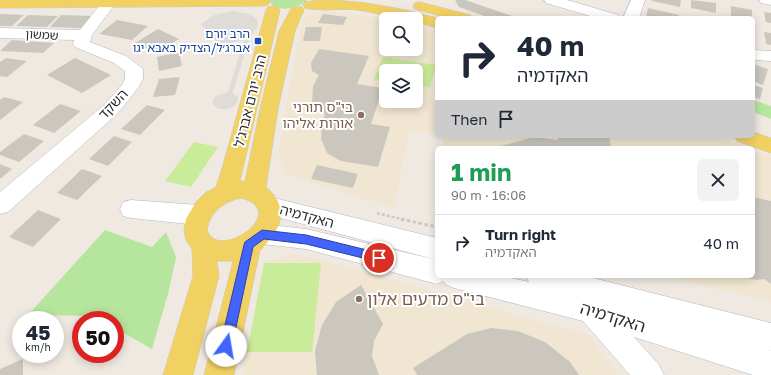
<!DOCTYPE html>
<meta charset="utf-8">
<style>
body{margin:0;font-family:"Golos Text","Noto Sans Hebrew",sans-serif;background:#f2f2f3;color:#1f2937;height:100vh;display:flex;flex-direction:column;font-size:15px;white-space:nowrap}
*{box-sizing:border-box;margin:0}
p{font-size:13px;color:#747a83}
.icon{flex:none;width:22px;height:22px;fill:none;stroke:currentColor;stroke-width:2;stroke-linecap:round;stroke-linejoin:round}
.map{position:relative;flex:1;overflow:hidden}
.details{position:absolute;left:435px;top:146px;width:320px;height:132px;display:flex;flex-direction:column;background:#fff;border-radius:6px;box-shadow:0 2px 10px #0003}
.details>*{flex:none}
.hud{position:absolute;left:435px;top:16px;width:320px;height:122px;border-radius:6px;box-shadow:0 2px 10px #0003;background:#fff;color:#1f2937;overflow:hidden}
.buttons{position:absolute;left:379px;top:12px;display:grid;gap:8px}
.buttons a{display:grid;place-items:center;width:44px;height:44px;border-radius:6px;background:#fff;box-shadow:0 2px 10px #0003;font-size:20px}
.speed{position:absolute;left:12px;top:311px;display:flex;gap:8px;font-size:20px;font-weight:700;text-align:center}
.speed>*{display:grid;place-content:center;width:52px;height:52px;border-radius:50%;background:#fff;box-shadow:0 2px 10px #0003;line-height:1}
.speed small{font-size:10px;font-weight:400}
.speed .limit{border:6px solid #d22;background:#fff;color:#111}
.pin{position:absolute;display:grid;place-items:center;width:34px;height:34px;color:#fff;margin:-17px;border:2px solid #fff;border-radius:50%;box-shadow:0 1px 4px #0007}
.me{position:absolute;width:44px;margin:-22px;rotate:13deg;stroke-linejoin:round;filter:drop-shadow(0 0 3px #0008)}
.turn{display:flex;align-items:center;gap:14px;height:84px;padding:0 16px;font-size:18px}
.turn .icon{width:52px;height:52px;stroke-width:2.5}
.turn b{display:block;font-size:28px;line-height:34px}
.then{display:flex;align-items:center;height:38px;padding:0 16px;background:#0003;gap:8px;font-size:15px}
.round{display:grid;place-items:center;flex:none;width:42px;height:42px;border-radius:6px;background:#f2f2f3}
.headline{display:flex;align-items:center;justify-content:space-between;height:68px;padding:0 16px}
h1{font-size:24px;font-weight:700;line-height:30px;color:#1e9e55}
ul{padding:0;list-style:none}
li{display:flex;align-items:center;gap:12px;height:56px;padding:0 16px;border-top:1px solid #e0e1e3}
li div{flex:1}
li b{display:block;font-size:15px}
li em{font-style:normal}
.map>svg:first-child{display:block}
.education{fill:#f0e6d1;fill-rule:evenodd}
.green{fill:#b6e59e}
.pitch{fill:#c9ec9a}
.plaza{fill:#dfdcd8}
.building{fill:#cbc7bf}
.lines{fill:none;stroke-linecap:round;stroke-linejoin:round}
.minor-casing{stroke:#b4b7c1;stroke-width:1}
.major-casing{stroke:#c9c9c9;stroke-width:1}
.path-far1{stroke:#c9c9c9;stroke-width:2.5;stroke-dasharray:3 2;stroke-linecap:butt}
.path{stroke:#c9c9c9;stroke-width:3;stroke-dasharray:3.5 2.5;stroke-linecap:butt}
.minor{fill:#fff;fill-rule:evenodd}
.major{fill:#f2d163;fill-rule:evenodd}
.route{fill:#4264fb;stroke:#2b41a3}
.transit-dot{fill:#1a4fb4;stroke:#fff;stroke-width:1.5}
.education-dot{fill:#8d6e63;stroke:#fff;stroke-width:1.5}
.labels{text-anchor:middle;stroke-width:4;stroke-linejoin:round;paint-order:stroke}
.far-transit-label{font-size:12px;fill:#164399;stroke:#fff;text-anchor:end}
.far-street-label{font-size:12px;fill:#2e2e2e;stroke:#fff}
.street-label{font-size:14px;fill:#2e2e2e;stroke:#fff}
.education-label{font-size:14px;fill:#785e54;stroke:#fff;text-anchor:end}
.near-education-label{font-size:17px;fill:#785e54;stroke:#fff;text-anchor:start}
.near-street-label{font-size:17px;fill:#2e2e2e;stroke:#fff}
</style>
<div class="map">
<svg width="771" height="375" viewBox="0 0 771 375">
<rect width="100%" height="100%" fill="#efe9e1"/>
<path class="education" d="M325,11L387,19L386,49H416V26L437,31V135L409,130L394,208L286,174L278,154L303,16ZM386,71H416V101H386Z
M440,136H717L748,148H442L444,137Z
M753,150L771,157V302L665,276H753Z
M292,254L318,259L588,335L618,375H243L264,263Z"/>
<path class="green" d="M269,0H307C299,9 275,14 269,0Z
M753,100L771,106V119L753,112Z
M105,230L152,247L166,232L176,257L168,294L152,349L115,328V320H102L95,316L28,315Z"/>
<path class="pitch" d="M383,57L436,65L430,87L416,85V71H386V81L374,79Z
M194,142L218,147L191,187L165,181Z
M264,263H321L312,352H247Z"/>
<path class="plaza" d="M233,11L250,14L257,19L258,26L250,36L233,93L238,97V101L234,106L228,109H220L215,107L212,103L214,98L218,95L228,92L244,40L231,43H218L201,24L214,15Z"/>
<path class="building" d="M455,0H465L518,18H490L459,7Z
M652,0H681L680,7L652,1Z
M691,0L716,3V13L691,8Z
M731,6L752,10V18L731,16Z
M648,8L679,15L678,18L646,17Z
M764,12L771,13V23L766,22Z
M0,14L24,15L12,26H0Z
M323,14L347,17L343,25L318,23Z
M28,15L58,16L47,27L16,26Z
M61,15L91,16L81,28L50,27Z
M117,20L148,26L132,40L99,34Z
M306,27H322L320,41H303Z
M158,29L179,39L156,53L135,43Z
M764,32L771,33V45L766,44Z
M12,40L54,43L43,53L0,51Z
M319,49L369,56L357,84L383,88L371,124L390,127L378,167L341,161L327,153L321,139L322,121L325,114L318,109L312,102L313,86L319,75L312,71L311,63Z
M179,52L182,66L159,71L157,57Z
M6,58L27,61L7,77L0,76V62Z
M75,58L111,75L82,93L47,75Z
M753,64L768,69L763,85L753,81Z
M180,77L175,95L153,97L159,79Z
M753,85L763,88L760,99L753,97Z
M4,97L23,102L0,120V100Z
M60,104L81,111L54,133L33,125Z
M147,105L165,110L140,135L121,129Z
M24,134L44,141L19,162L0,155V152Z
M114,136L132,142L108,166L89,159Z
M558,136H609L611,148H493L534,137L558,140Z
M0,164L12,169L0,179Z
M317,165L358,174L353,188L311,179Z
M82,169L102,176L77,200L57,193Z
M753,197L771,201V284L764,279L757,280L738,277L753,276Z
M38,210L61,219L33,247L9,237Z
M361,285L383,324L374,341L372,356L379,375H317L315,351L322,325L336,302Z
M491,328L518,331L545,342L570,362L579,375H417L413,368L467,334Z
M23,359V375H0V369Z"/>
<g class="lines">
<defs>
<path id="minor" d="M109,0L115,4L92,35L90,42L126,56L143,69V79L138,88L118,113L8,212L0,214V192L104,105L122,85L125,79V71L114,63L75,47L73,44L74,40L0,38V28L80,30L103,1Z
M544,0H567L618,15L621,18H597L546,3Z
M631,0H645L639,18H623Z
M759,0H771V5L761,3Z
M753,50L771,51V61L753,60Z
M270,197L437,238V260L262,213L259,206L262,199Z
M131,200L198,205L206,208L210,215L206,222L198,225L131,218L123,216L120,209L123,202Z
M262,224L306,229L437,260V276H503L529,282L526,276H585L771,323V351L759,348L771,351V375H753L634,337L659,365L664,375H630L583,321L454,288L445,284L444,281L437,284L306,249L262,244L254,241L250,234L254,227Z"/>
<path id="major" d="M0,0H269L270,2L268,5L263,6L0,8Z
M322,0C361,0 399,8 437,18V28L416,22V19C396,19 377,13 358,10C341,8 319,12 305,8L303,5L305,2Z
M420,2L470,15L473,18H448L415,9L413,6L415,3Z
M273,6L278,7L280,10L240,181H245L260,109L279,31L292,7H302L304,10L295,31L278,109L266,187C291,208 281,231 260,250L234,375H204L233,261H217L219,276L193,375H163L193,276L192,249L186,240L184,230L186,219L196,202L205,193L216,187L223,165L266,10L268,7ZM241,198C292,211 218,263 207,230C210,212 223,202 241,198Z
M753,132L771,138V153L737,141L734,136H753Z"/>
</defs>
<use href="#minor" class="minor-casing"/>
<use href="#major" class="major-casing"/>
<path class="path-far1" d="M377,213L405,220"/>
<path class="path" d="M401,219L437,227"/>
<use href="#minor" class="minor"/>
<use href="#major" class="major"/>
</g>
<path class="route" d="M262,230L306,235L379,253L382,254L384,258L382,261L379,262L306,244L264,239L253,247L232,346L230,350L226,352L222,350L220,346L244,245L245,242Z"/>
<rect class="transit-dot" x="254" y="37" width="8" height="8" rx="2"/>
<g class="education-dot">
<circle cx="361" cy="115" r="4"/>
<circle cx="359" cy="299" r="4"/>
</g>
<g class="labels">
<g class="far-transit-label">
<text x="250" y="38">הרב יורם<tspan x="250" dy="14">אברג׳ל/הצדיק באבא יגו</tspan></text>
</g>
<g class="far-street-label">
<text transform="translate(42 35) rotate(3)" y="4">שמשון</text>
</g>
<g class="street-label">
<text transform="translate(250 101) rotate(-76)" y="5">הרב יורם אברג'ל</text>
<text transform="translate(113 104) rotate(-47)" y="5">השקד</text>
<text transform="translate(307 216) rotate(15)" y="5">האקדמיה</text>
</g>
<g class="education-label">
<text x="353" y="112">בי"ס תורני<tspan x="353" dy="16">אורות אליהו</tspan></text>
</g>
<g class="near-education-label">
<text x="367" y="305">בי"ס מדעים אלון</text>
</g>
<g class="near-street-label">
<text transform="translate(613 317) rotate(17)" y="6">האקדמיה</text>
</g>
</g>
</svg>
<div class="buttons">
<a><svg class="icon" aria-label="search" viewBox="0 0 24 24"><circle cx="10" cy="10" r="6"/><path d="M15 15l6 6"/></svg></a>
<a><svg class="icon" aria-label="layers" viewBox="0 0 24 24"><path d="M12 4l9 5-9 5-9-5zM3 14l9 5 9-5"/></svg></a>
</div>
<div class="speed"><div>45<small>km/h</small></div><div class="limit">50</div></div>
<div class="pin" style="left:379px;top:258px;background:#d93025"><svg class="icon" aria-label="arrive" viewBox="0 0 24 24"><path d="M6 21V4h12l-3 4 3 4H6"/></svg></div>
<svg class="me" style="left:226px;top:346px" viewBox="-20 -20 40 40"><circle r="19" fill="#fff"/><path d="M0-13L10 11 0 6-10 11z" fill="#4264fb"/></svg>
<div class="hud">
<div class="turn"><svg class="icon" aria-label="right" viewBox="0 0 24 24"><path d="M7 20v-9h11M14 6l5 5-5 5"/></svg><div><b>40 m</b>האקדמיה</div></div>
<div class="then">Then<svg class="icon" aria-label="arrive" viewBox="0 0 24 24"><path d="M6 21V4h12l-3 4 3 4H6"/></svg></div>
</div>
<section class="details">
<div class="headline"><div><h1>1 min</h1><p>90 m · 16:06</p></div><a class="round"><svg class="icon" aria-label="close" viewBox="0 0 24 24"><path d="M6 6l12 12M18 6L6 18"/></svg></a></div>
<ul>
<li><svg class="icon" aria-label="right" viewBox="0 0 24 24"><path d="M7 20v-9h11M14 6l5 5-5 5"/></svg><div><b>Turn right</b><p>האקדמיה</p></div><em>40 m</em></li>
</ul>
</section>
</div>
